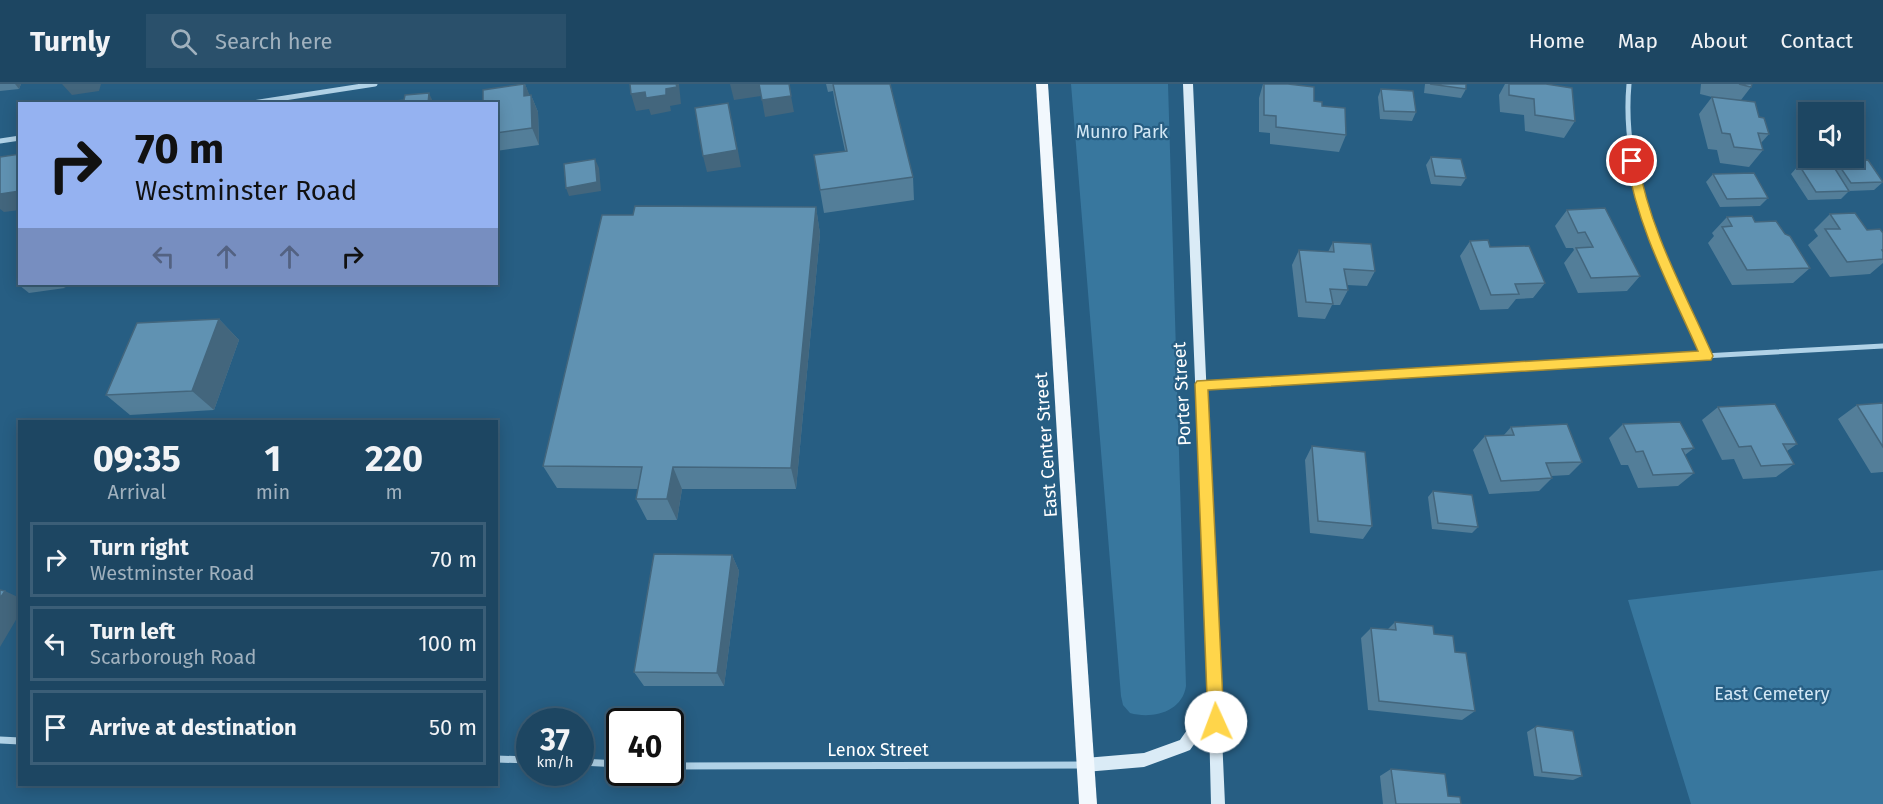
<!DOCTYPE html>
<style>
body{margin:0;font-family:"Fira Sans",sans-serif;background:#2a506b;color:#f1f3f6;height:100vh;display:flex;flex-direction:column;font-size:22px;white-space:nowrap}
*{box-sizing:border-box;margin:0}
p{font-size:20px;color:#a0b1be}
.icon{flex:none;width:33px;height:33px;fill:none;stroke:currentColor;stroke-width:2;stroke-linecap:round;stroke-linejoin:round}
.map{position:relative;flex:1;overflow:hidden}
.panel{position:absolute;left:18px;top:336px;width:480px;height:366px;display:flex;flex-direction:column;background:#1d4662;border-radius:0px;box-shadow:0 3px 15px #0003,0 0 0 2px #3b5e77}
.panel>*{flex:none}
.guide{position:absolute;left:18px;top:18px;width:480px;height:183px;border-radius:0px;box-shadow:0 3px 15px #0003,0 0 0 2px #3b5e77;background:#95b2f1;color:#111;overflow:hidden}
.fabs{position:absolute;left:1798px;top:18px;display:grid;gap:12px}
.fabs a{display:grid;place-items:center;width:66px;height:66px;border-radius:0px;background:#1d4662;box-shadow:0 3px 15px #0003,0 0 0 2px #3b5e77;font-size:30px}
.speed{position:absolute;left:516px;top:624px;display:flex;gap:12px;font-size:30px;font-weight:700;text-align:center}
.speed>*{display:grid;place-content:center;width:78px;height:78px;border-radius:50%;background:#1d4662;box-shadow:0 3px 15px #0003,0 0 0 2px #3b5e77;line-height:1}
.speed small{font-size:15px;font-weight:400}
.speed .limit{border:3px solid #111;border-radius:9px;background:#fff;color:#111}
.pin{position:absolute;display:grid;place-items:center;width:51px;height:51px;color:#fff;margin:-26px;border:3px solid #fff;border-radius:50%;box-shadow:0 2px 6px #0007}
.me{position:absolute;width:66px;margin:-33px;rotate:358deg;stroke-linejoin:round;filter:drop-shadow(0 0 4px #0008)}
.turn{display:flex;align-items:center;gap:21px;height:126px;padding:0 18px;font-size:27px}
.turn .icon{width:78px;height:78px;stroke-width:2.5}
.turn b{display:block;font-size:42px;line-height:51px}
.lanes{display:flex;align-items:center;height:57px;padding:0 18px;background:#0003;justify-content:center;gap:30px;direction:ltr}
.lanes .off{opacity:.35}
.eta{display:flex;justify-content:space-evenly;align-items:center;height:102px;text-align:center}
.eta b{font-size:36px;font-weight:700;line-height:42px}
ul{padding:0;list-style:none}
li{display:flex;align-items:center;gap:18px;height:75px;margin:0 12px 9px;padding:0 6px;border:3px solid #3b5e77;border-radius:0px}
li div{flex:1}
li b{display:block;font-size:22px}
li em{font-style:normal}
header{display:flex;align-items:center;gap:36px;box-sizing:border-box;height:84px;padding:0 30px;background:#1d4662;border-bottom:2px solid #3b5e77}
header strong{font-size:28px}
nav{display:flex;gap:33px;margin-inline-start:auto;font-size:21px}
.search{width:420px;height:54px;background:#2a506b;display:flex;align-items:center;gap:15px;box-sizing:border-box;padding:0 21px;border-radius:0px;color:#a0b1be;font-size:22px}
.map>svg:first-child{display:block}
.green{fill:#38779e}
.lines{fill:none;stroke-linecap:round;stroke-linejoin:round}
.street-far1{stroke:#b0d2e7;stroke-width:5}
.street{stroke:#b0d2e7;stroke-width:7}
.secondary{fill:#daebf6;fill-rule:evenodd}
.primary{fill:#f2f8fd;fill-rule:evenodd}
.wall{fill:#537e99}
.shaded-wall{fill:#43667d}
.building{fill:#6092b2;stroke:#43667d;stroke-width:1.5}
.route{fill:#ffd54a;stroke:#a68a30;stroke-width:1.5}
.labels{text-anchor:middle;stroke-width:4.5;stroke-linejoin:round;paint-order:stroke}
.park-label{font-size:18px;fill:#d3e8f6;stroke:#275e83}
.street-label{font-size:18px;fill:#fff;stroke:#275e83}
</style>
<header>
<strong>Turnly</strong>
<div class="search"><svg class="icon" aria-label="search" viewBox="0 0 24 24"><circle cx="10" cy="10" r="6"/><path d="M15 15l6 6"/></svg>Search here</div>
<nav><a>Home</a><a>Map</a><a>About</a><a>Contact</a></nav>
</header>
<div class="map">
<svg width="1883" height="720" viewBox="0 0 1883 720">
<rect width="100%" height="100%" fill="#275e83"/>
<path class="green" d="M1071,0H1168L1186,602C1182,629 1151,635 1130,629L1123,621L1121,612Z
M1883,486V720H1691L1628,516Z"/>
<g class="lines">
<path class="street-far1" d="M1629,0C1620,97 1668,186 1706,272
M246,20L375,0
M0,57L20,54
M1202,300L1883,262"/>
<path class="street" d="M0,656L20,657
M496,675L530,676
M580,678L620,680
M670,682L1085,681"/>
<path class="secondary" d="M1183,0H1193L1225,720H1211L1209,639L1190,666L1185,668L1144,683L1085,688L1080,686L1078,681L1080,676L1085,674L1144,669L1180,656L1208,616Z"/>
<path class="primary" d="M1036,0H1048L1097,720H1079Z"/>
</g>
<path class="wall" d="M0,0H21L19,5L0,7Z
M525,0L529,11H531L538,28L539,61L496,67V20Z
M826,0H890L913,93L914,116L824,129L814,71L845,67L835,20L833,7L828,8Z
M1263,0H1288L1322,22L1346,51L1339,68L1270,60V49L1259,48V14Z
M1425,0H1466V5L1461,14L1424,9Z
M1505,0H1546L1575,37L1564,54L1525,47L1524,31L1500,28L1499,11Z
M1701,0H1752L1751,3L1741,16L1759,33L1769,50L1761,59L1763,66L1749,83L1720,79L1717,66L1708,65L1699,30L1712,13L1700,10Z
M1381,5L1416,28L1412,37L1380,35L1378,13Z
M1431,73L1466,94L1461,102L1431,100L1426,81Z
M1836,77L1883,98L1874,106L1849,107L1841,115L1808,116L1791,90L1799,81H1832Z
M1713,90L1768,114L1760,122L1720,123L1706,98Z
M816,123L820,150L796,405H682L677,436H647L636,415L638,405L557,404L543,382L633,131Z
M1567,126L1640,192L1627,207L1578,209L1564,179L1574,166L1573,164H1566L1555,142Z
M1830,130L1867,146L1883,149V179L1870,190L1830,193L1808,161L1818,152L1814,146Z
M1727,133L1755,138L1785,150L1810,184L1793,199L1732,201L1708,159L1714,152L1712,149Z
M1470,157L1490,163L1545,199L1533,214L1516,215L1508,225L1480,226L1460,172Z
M1333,158L1375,187L1367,202L1347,201L1348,206L1340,221H1332L1325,235L1298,233L1292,181L1299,166L1328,168Z
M20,200H66L65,204L29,209L19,201Z
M219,235L239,256L214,326L130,331L106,311Z
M1883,319V388L1871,389L1838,335L1857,321Z
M1718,323L1797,360L1787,367L1794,380L1776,393L1743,395L1734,375L1722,376L1702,336Z
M1623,340L1694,364L1685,371L1694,389L1678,402L1638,404L1628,381H1621L1609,354Z
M1511,343L1582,378L1569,391L1551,392L1552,394L1539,407L1489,410L1473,366L1485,352L1504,351Z
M1312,362L1372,442L1363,455L1310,449L1305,376Z
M1433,407L1478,443L1472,449L1432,445L1428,413Z
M732,471L739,487L724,602H644L634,588Z
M1395,538L1434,550L1475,627L1462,636L1368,626L1361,554L1371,544L1388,545Z
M1537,642L1582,692L1573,696L1534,692L1527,648Z
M1391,685L1448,712L1461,720H1383L1380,692Z"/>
<path class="shaded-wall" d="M15,0H21L19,5Z
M62,0H101L99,7L72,11Z
M525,0L532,17L524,12Z
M676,0H679L681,20L670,22L671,27L651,31L649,25L636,27L631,10L666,5Z
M730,0H759L761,12L734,16Z
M429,9L434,20H428Z
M531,11L538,28L539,61L532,44Z
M791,12L794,28L765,33L762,16Z
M732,35L741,83L707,88L703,72Z
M595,75L599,84L601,107L569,112L566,104Z
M20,107V126L4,128L0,125V110Z
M816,123L820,150L796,405L791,384Z
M60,200H66L65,204Z
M219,235L239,256L214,326L192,307Z
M673,383L682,405L677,436L667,415Z
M732,471L739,487L724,602L717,589Z
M5,507L20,514V529L0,563V514Z"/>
<path class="building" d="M524,0V12L531,11L532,44L496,49V20H478V18L483,17V6Z
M630,0H676L677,3L666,5V11L646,14L645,8L631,10Z
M759,0H789L791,12L762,16Z
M833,0H890L913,93L820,106L814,71L847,67Z
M1264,0H1288L1314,3V17L1322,18V22L1345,24L1346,51L1276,43V32L1264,31Z
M1430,0H1466V5Z
M1509,0H1546L1572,4L1575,37L1535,31L1534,15L1509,11Z
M1739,0H1752L1751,3Z
M1381,5L1413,7L1416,28L1384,27Z
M429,9L428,20H380V19L404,16L405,11Z
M1712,13L1755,18L1759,33L1764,34L1769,50L1758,49L1763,66L1734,63L1730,50L1722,49Z
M728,19L737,66L703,72L695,24Z
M20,70V107L0,110V73Z
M1431,73L1461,75L1466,94L1435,92Z
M595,75L597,98L566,104L564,80Z
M1868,76L1883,98L1851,99L1836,77Z
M1832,80L1849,107L1816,108L1799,81Z
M1754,89L1768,114L1727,115L1713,90Z
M635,122L816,123L791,384L673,383L667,415H636L642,383L543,382L602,131H633Z
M1605,124L1640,192L1591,194L1576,164L1593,163L1585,148L1578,149L1567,126Z
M1855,129L1867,146L1880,145L1883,149V166H1882L1883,168V175L1847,178L1825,145H1840L1830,130Z
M1752,132L1755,138L1776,137L1785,150L1790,152L1810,184L1747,186L1722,143L1732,142L1727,133Z
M1488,156L1490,163L1529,162L1545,199L1515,200L1519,210L1491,211L1470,157Z
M1333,158L1371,160L1375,187L1344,185L1348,206L1330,205L1333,220L1306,218L1299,166L1334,168Z
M219,235L192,307L106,311L137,239Z
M1883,319V363L1857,321Z
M1775,320L1797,360H1783L1794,380L1761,382L1751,362L1739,363L1718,323Z
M1680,338L1694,364L1682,365L1694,389L1653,391L1643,367L1636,368L1623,340Z
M1567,340L1582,378L1546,379L1552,394L1501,397L1485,352L1514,351L1511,343Z
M1312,362L1365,368L1372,442L1318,437Z
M1433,407L1472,411L1478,443L1438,439Z
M654,470L732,471L717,589L634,588Z
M0,506L5,507L0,514Z
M1395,538L1433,542L1434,550L1453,552L1455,568L1466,569L1475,627L1379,617L1371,544L1396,546Z
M1537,642L1573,647L1582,692L1542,688L1535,644Z
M1391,685L1445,690L1448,712L1460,713L1461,720H1396Z"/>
<path class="route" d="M1632,73L1638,77C1649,145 1685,209 1713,272L1711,276L1208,306L1224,638L1221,644L1216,646L1210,644L1208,638L1195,300L1197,297L1698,267C1671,206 1637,143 1627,77Z"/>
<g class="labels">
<g class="park-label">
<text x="1122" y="54">Munro Park</text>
<text x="1772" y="616">East Cemetery</text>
</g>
<g class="street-label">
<text transform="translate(1182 310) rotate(-93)" y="6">Porter Street</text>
<text transform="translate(1046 361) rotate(-94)" y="6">East Center Street</text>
<text x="878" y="672">Lenox Street</text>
</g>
</g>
</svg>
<div class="fabs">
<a><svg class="icon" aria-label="sound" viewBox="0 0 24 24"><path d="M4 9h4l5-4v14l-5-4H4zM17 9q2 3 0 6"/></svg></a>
</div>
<div class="speed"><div>37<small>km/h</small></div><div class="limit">40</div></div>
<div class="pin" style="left:1632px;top:77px;background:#d93025"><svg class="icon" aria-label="arrive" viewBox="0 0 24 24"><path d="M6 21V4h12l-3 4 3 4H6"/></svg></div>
<svg class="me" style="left:1216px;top:638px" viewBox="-20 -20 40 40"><circle r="19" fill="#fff"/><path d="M0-13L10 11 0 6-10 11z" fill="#ffd54a"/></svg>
<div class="guide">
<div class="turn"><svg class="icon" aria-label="right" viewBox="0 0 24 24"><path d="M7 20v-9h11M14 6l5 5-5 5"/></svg><div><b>70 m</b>Westminster Road</div></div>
<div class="lanes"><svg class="icon off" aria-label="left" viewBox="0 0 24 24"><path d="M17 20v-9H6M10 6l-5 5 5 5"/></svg><svg class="icon off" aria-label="ahead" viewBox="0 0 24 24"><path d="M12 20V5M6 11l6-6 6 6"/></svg><svg class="icon off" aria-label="ahead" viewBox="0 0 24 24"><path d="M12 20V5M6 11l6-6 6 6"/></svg><svg class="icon" aria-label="right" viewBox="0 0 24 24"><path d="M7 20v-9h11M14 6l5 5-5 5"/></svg></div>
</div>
<section class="panel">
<div class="eta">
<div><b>09:35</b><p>Arrival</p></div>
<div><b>1</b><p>min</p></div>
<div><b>220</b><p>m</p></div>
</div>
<ul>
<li><svg class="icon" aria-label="right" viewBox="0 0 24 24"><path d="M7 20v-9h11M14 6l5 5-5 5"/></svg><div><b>Turn right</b><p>Westminster Road</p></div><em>70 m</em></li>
<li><svg class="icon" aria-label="left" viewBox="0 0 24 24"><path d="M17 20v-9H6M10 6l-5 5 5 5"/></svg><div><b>Turn left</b><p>Scarborough Road</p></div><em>100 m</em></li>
<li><svg class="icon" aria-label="arrive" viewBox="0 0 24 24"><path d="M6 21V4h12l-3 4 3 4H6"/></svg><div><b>Arrive at destination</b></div><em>50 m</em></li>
</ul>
</section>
</div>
